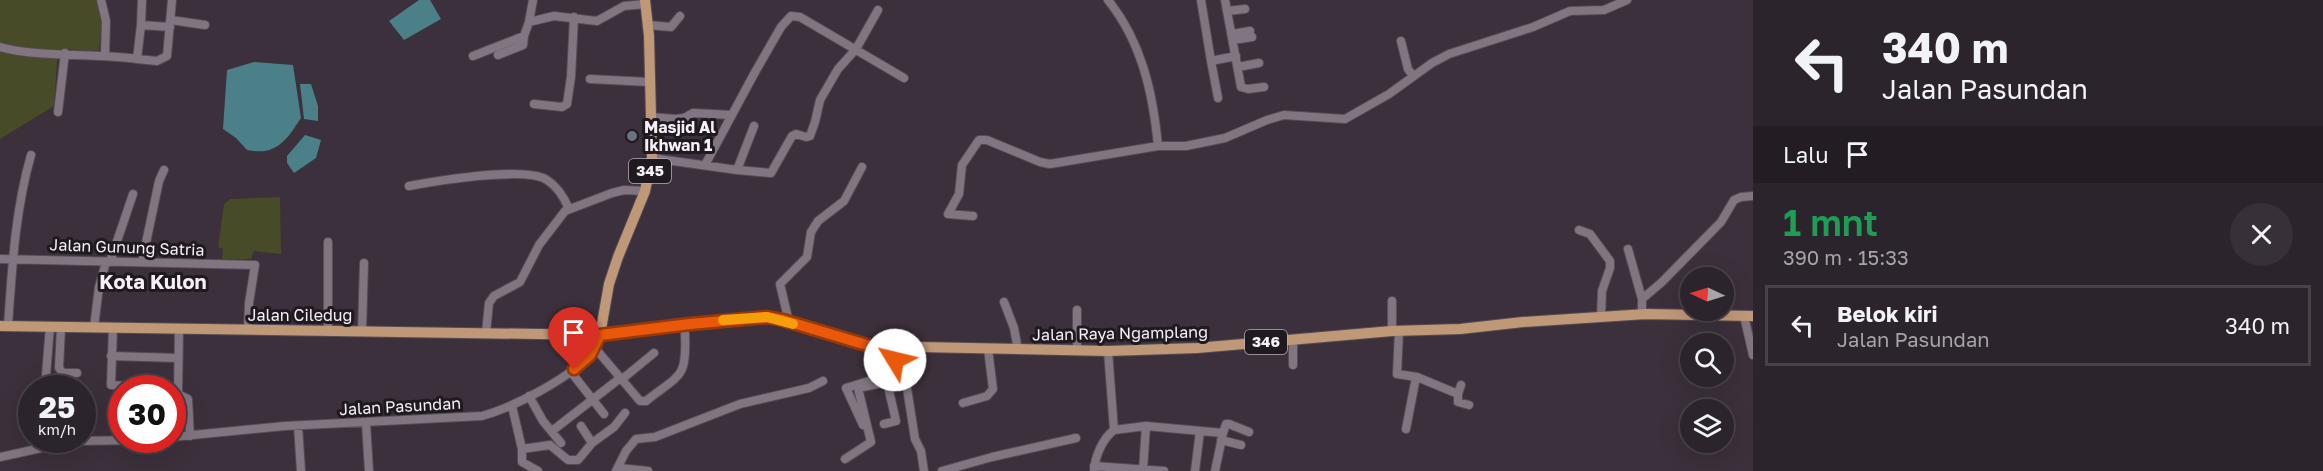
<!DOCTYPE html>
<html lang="id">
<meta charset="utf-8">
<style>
body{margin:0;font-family:"Golos Text",sans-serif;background:#383038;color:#f1f3f6;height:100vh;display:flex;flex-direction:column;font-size:22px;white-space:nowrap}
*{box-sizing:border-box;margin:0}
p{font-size:20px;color:#a6a4a9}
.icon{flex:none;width:33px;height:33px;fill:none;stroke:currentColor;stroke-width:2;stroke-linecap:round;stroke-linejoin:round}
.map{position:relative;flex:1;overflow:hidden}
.panel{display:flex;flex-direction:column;background:#2c242c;width:570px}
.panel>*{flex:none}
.hud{background:#2c242c;color:#f1f3f6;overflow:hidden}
.needle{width:39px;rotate:274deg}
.buttons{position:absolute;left:1680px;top:267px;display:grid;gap:12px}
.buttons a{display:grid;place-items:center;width:54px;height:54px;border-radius:50%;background:#2c242c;box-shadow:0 6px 24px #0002,0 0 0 2px #484148;font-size:30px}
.speed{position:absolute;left:18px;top:375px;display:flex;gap:12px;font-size:30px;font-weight:700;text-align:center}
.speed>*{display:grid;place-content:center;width:78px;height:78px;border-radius:50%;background:#2c242c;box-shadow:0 6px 24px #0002,0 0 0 2px #484148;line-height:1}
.speed small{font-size:15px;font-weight:400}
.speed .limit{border:9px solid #d22;background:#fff;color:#111}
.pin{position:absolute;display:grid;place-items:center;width:51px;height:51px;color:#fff;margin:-62px -26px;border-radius:50% 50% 50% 0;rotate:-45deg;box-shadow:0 0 6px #0007}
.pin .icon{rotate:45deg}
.me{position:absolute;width:66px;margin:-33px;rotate:306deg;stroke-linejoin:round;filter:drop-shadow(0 0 4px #0008)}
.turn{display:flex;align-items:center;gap:21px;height:126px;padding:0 30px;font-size:27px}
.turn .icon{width:78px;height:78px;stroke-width:2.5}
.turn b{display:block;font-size:42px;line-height:51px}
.then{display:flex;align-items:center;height:57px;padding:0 30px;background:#0003;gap:12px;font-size:22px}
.round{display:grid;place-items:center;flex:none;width:63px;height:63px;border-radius:32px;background:#383038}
.summary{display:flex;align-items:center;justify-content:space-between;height:102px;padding:0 30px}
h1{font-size:36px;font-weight:600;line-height:45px;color:#1e9e55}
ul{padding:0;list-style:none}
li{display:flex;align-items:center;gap:18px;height:81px;margin:0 12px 9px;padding:0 18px;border:3px solid #484148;border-radius:0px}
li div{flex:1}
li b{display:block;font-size:22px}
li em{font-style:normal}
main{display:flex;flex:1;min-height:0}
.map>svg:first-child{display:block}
.green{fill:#474b28}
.water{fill:#4b8088}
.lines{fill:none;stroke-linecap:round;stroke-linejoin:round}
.minor-casing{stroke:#554c55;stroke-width:10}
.major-casing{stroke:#554c55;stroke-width:12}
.minor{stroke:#827582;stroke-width:8}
.major{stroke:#bf9878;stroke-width:10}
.route-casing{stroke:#983908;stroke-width:15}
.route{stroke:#ea580c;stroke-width:10}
.slow{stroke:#f59e0b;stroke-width:10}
.worship-dot{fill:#6b7280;stroke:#1f1a1f;stroke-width:2}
.labels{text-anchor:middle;stroke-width:6;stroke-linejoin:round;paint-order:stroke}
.shield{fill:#1f1a1f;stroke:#b6afb6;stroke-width:1.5}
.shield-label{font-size:15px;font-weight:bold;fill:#f7eff7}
.poi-label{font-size:16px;font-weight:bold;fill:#f7eff7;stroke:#1f1a1f;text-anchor:start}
.street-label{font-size:16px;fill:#f7eff7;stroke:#1f1a1f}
.quarter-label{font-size:20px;font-weight:bold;fill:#f7eff7;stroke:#1f1a1f}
</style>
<main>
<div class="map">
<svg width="1753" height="471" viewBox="0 0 1753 471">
<rect width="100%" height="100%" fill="#3b303b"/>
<path class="green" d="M0,0H96L102,17L99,51L58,49L54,106L0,139Z
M280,197L281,254L254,251L251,259H222L223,249L218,247L224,204L230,199Z"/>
<path class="water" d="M419,0H430L441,19L404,40L389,21Z
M254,62L293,65L301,118C286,141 276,156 247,150L236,138L223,129L227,70Z
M300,84H311L318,106V121L304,119Z
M305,135L321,140L316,158L294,173L287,163V156Z"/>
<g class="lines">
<defs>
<path id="minor" d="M101,0L106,21L105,55
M142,0L141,25L170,27
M533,0L529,22L554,16L597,21L624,6L646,4
M1108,0C1142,42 1153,94 1158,146
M1201,0L1211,61L1236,56
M1225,0L1241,87L1248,89L1264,87
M1227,11L1245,9
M171,20L205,25
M648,25L671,27L680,16
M1232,34L1250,31
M1233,40L1252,37
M1401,41L1408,69L1413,76
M0,47C42,58 93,53 137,59L141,25
M498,55L523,45L524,36
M473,56L524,36L529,22
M137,59L157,61L167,56L172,0
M1211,61L1218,98
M1238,67L1259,63
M590,79L649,82
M534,104L562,107L567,104L571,77L574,17
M58,112L65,53
M650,117L676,119L684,118L693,113L732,115
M652,158L737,170L754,126
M705,165L754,74L781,27L791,16L800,17L904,78
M737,170L771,173L792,136L796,134L806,137L810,136L815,122L820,100L838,69L856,49L878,10
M409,186C437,181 525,166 547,180C558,187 564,197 569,209
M973,216L948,214L959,194L962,165L979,140H987L1040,162L1050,164L1158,146H1186L1225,138L1267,120L1284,115L1345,119L1389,94L1432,63L1449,54L1533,27L1570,11L1604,10L1627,0
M1579,230L1590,234L1610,261V268L1602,291L1601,317
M328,242V330
M1628,249L1642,299
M0,259L255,265L249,303L248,330
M110,262L133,194
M142,262L159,181L164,170
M1004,302L1014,328L1018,350
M1077,310V351
M1642,314V299L1662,282L1721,222L1734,200L1741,197L1753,196
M1744,316L1753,355
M789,322L780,284L807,257L811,232L818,221L844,201L862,167
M8,326C12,268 15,211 31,155
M61,327L59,368L63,373H77
M94,327L99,287L106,262
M113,327L111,385L159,388
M362,331L364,263
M1392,331V301
M1399,331L1397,374L1417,377L1458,394L1461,385
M486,333L489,303L494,296L520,282L539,245L565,211L612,193L624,190L645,191
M595,348L640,401H646C680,374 687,379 685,334
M913,348L911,377L906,382L915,439L921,451L924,471
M1108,351L1114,430
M111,356L178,358
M1293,365V340
M571,372L604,414
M621,380L654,353
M45,388L50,326
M174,392L188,399L190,436
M178,393L179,329
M1458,394V402L1469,405
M529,396L543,421L561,443
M963,403L987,396L993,389L988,349
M512,406L522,449V462L538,471
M366,423L369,471
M863,425L846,388L885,376L895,360L896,348
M298,426L301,471
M581,426L592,443
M1406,429L1416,377
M552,431L619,379
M1223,433L1226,424H1229L1249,432
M172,437L285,426L482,416C514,407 566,380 589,356C595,350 597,343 600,335
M1221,440L1241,445
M522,449L550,445L568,460H578L592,443L614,427L625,413
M0,457L73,441L144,440
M845,459L871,442L858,388L887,382L896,421L884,424
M1094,466L1164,471
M619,468L648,471
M1143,470L1146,426
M616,471L626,451L636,439L655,437L740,404L809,388L823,381
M942,471L992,457L1076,438
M1094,471C1095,457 1102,439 1114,430L1146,426L1223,433L1215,471
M1195,471L1200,431"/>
<path id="major" d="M0,326L600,335L767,317L783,320L870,346L1108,351L1197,348L1392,331L1460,329L1523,322L1646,314L1753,316
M600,335L609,284L618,257L645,191L652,158L649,36L645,0"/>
</defs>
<use href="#minor" class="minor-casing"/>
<use href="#major" class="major-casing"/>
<use href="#minor" class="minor"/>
<use href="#major" class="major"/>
</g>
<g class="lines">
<defs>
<path id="route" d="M574,369L590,355L600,335L690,324L767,317L783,320L870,346L896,348L895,360"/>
</defs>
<use href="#route" class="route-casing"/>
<use href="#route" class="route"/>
<path class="slow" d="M723,320L767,317L793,324"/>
</g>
<circle class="worship-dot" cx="632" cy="136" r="6"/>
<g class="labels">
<g class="shield">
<rect x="629" y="159" width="42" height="24" rx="4.5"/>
<rect x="1245" y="330" width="42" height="24" rx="4.5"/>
</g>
<g class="shield-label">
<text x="650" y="176">345</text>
<text x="1266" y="347">346</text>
</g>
<g class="poi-label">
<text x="644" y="133">Masjid Al<tspan x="644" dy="18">Ikhwan 1</tspan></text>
</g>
<g class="street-label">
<text transform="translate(127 247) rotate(2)" y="6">Jalan Gunung Satria</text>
<text x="300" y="321">Jalan Ciledug</text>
<text transform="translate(1120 333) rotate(-1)" y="6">Jalan Raya Ngamplang</text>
<text transform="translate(400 406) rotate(-3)" y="6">Jalan Pasundan</text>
</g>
<g class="quarter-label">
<text x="153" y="289">Kota Kulon</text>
</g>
</g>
</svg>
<div class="buttons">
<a><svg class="needle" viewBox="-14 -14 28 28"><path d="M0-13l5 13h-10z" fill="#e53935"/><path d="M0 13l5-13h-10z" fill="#a6a4a9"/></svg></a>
<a><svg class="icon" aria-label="search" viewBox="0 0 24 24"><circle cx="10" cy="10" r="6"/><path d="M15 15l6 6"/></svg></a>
<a><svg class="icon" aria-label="layers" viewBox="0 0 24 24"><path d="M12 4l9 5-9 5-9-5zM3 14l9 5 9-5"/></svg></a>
</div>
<div class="speed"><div>25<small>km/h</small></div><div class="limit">30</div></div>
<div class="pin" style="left:574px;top:369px;background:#d93025"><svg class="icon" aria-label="arrive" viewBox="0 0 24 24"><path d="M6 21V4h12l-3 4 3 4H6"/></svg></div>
<svg class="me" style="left:895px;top:360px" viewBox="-20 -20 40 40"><circle r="19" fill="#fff"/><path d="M0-13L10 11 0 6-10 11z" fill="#ea580c"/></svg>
</div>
<section class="panel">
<div class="hud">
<div class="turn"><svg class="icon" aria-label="left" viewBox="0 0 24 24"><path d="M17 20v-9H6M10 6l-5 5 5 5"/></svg><div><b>340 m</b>Jalan Pasundan</div></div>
<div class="then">Lalu<svg class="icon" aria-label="arrive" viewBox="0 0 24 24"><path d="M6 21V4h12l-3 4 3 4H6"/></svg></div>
</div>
<div class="summary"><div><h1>1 mnt</h1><p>390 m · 15:33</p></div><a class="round"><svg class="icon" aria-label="close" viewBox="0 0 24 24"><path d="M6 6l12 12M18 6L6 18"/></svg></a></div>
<ul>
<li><svg class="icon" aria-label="left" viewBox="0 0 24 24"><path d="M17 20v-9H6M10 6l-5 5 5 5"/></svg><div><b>Belok kiri</b><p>Jalan Pasundan</p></div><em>340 m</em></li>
</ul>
</section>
</main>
